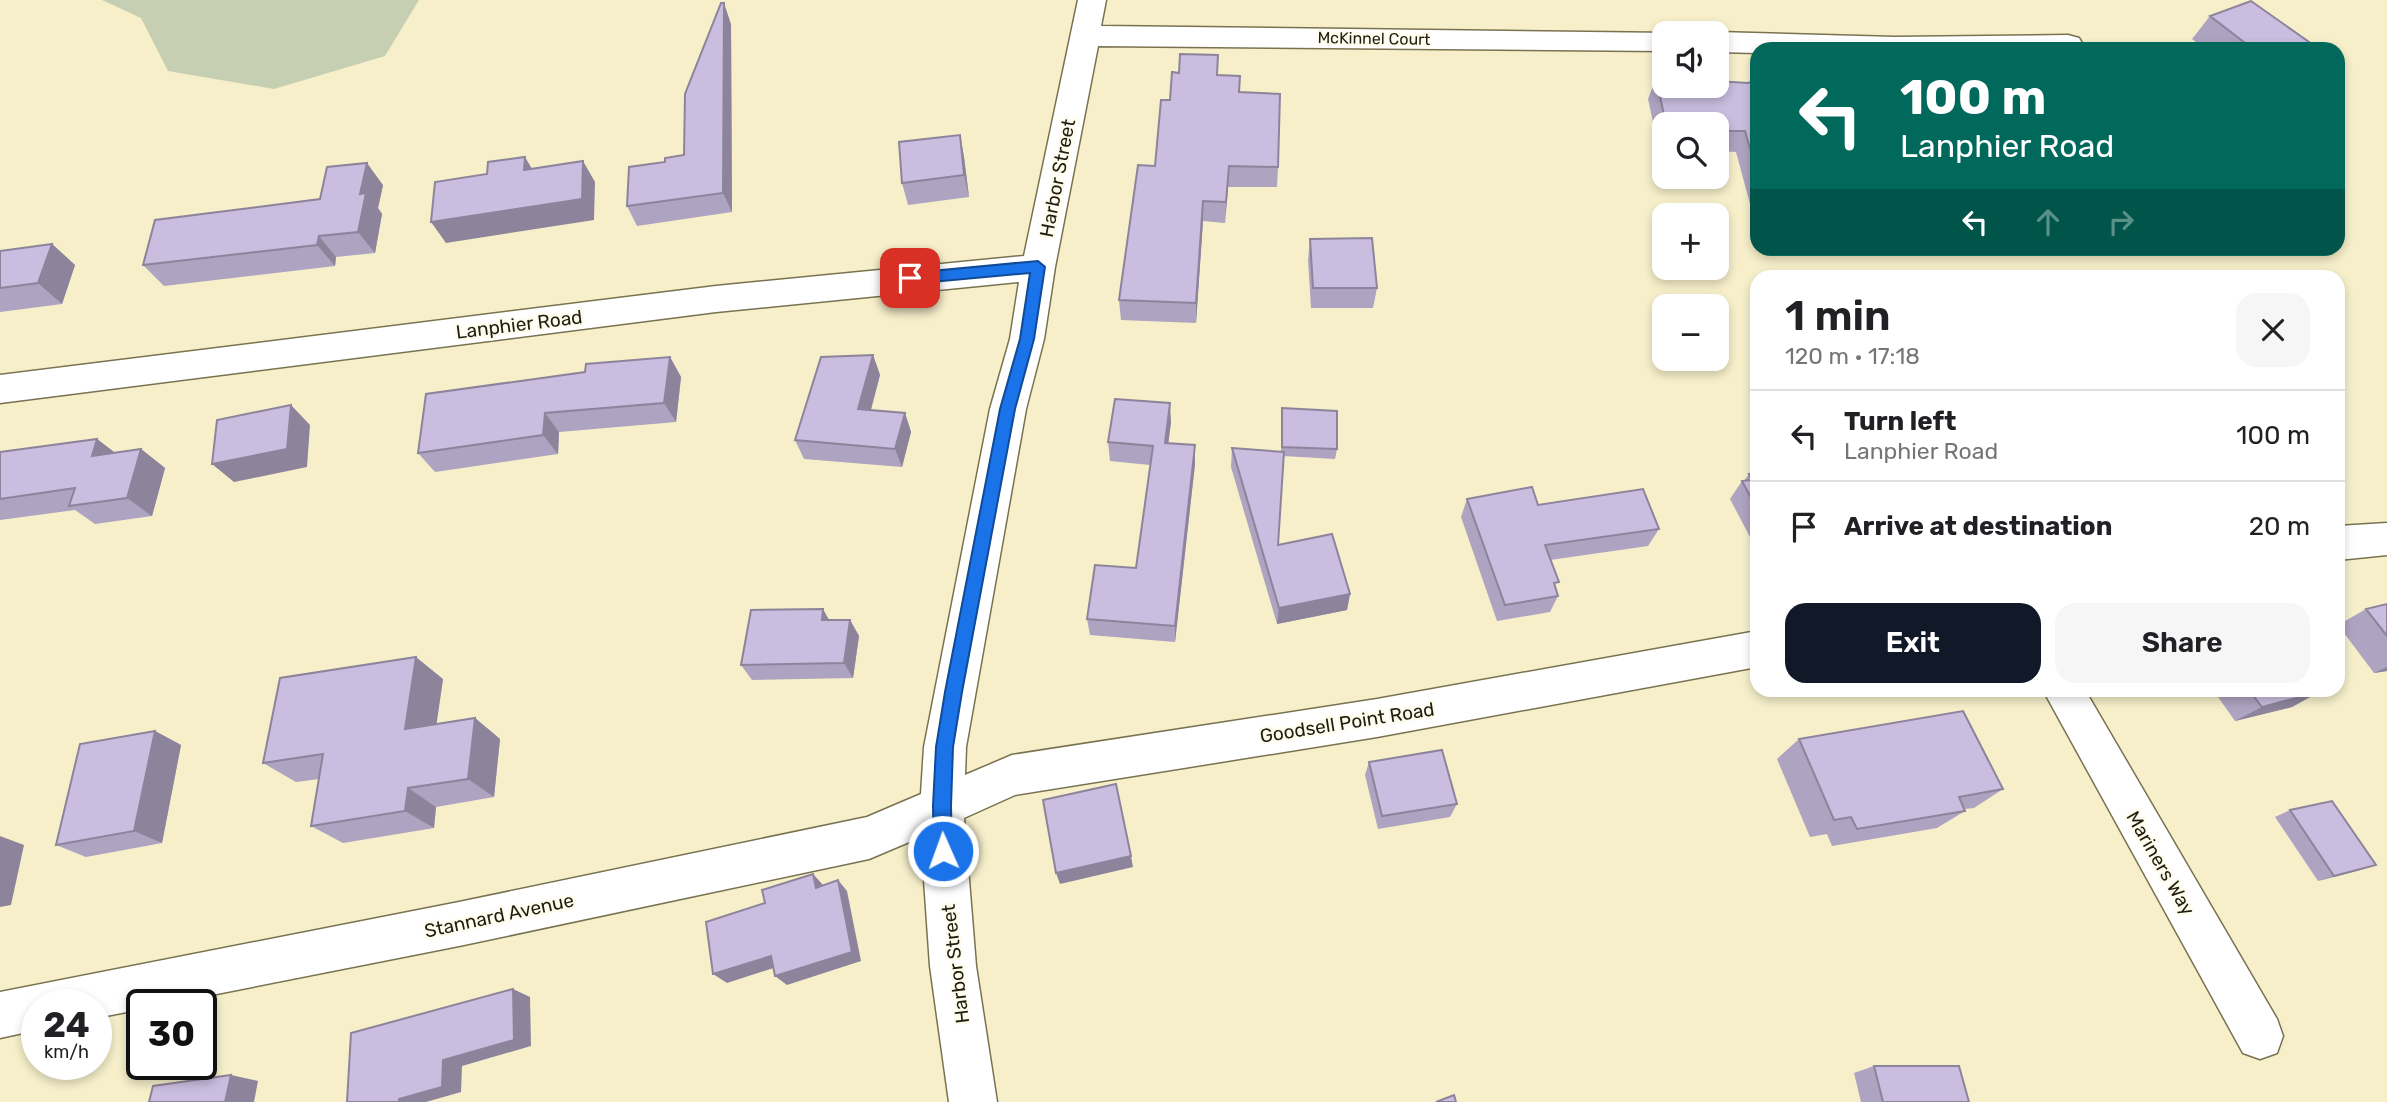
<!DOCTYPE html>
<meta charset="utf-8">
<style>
body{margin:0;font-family:Rubik,sans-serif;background:#f6f6f6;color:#202124;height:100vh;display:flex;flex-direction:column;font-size:26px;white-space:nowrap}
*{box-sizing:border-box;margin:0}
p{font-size:23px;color:#757577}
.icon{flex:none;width:38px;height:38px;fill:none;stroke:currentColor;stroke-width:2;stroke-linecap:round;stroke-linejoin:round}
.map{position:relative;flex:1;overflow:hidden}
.side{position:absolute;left:1750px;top:270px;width:595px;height:427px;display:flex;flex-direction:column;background:#fff;border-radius:21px;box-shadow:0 4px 10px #0003}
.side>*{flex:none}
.hud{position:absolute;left:1750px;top:42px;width:595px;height:214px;border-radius:21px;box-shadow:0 4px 10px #0003;background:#00695c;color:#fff;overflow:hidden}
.controls{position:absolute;left:1652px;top:21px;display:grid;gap:14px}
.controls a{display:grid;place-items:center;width:77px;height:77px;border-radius:14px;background:#fff;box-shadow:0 4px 10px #0003;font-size:35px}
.speed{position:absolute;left:21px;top:989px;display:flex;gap:14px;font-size:35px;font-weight:700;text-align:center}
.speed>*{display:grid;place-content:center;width:91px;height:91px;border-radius:50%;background:#fff;box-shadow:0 4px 10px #0003;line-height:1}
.speed small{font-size:18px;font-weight:400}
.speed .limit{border:4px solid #111;border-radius:10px;background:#fff;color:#111}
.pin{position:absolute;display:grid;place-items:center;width:60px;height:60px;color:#fff;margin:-30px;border-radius:14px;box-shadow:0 4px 10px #0006}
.me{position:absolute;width:77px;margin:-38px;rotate:358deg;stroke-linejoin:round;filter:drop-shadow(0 0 5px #0008)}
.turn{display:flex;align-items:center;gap:24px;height:147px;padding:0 35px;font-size:32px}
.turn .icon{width:91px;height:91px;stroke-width:2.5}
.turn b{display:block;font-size:49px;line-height:60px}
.lanes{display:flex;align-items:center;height:66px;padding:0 35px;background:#0003;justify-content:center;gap:35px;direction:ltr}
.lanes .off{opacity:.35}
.round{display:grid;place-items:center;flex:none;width:74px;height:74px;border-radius:21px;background:#f6f6f6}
.head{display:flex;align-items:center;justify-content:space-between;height:119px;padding:0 35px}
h1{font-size:42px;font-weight:600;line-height:52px}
.button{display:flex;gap:14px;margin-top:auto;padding:14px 35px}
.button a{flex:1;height:80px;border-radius:21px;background:#111827;color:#fff;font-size:28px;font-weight:600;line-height:80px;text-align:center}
.button a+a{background:#f6f6f6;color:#202124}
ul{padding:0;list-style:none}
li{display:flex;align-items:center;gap:21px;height:91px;padding:0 35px;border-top:2px solid #e0e0e0}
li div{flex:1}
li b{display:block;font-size:26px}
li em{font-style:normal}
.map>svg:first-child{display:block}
.green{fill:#c7cfb3}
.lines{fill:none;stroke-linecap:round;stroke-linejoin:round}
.minor-casing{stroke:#797251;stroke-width:3}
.minor{fill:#fff;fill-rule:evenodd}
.wall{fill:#aea3c0}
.shaded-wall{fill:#8d849c}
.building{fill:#cabddf;stroke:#8d849c;stroke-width:2}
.route{fill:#1a73e8;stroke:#114b97;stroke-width:2}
.labels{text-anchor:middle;stroke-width:5;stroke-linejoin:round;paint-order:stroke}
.far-street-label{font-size:16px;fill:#201e10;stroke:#fefced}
.street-label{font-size:19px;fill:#201e10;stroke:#fefced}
</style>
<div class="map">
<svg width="2387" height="1102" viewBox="0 0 2387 1102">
<rect width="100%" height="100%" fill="#f6efca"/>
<path class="green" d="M102,0H419L385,56L274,89L168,71L141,18Z"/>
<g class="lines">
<defs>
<path id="minor" d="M1078,0H1106L1101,26L1672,33H1664V51L1098,46L1055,267L1044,339L1026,409L966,747L965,775L1012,755L1377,699L1757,631V667L1377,737L1015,795L964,818L976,966L997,1102H949L930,966L921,837L869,859L459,946L166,1004H142V1009L96,1018V1004H37V1030L0,1038V992L459,902L867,817L921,794L924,747L990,409L1010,339L1019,282L716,312L0,403V375L716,286L1024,256Z
M1717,32L1895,37L2068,35L2079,38L2083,45L2080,49H1757V53L1717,52V33H1713Z
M2387,523V555L2338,560V526Z
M2043,690H2085L2277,1019L2283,1036L2277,1053L2260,1059L2243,1053Z"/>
</defs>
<use href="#minor" class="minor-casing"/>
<use href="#minor" class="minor"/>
</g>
<path class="wall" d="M2210,16L2319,49H2205L2192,39Z
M731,24L732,212L637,226L627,206L665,162L684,155Z
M1218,55V75L1239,92L1278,167L1277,187H1228L1225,223L1203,221L1196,323L1121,320L1119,300L1155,166L1170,100L1179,73Z
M1656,78L1748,83L1757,80V215H1753L1736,152L1717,151V124H1664V150H1659L1648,99Z
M960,135L964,157L969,197L908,205L902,183Z
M383,185L378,208L382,214L375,253L336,257L335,266L164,286L143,265L320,199Z
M1310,239L1377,288L1373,308H1311L1308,260Z
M52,244L75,265L62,304L0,312V251Z
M873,355L880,375L871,410L905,413L911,432L902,467L804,459L795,440Z
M670,357L681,377L676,422L559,432L558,454L435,472L418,453L585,372Z
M1282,408L1337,449L1335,459L1283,456L1278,545L1350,594L1347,610L1277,624L1231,467L1232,448L1281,452Z
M1171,422L1168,443L1195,464L1175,642L1090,635L1087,619L1136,568L1150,465L1110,461L1108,442Z
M97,439L115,453L141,449L165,468L152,516L95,524L75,510L0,520V452Z
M1757,472V538L1751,539L1730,499L1742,481H1744L1749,474Z
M1467,499L1538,505L1659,529L1648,546L1550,560L1556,588L1558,596L1550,612L1497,621L1461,517Z
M2387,604V671L2374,673L2338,625L2366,609Z
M850,620L859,636L853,678L752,680L741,665Z
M443,679L436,724L475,718L500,739L494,797L436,807L434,828L343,843L311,826L319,779L296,782L263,763Z
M2213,690H2318L2319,692L2292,707L2235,721Z
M155,731L181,745L162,843L86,857L56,845Z
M1799,739L2003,789L1974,808L1965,809V811L1937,828L1832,846L1827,834L1810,837L1777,759Z
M1369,762L1457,804L1450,817L1378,829L1365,775Z
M2290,810L2360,870L2318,881L2275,817Z
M1874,1066L1969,1102H1861L1854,1073Z"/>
<path class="shaded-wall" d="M724,3L731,24L732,212L723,193Z
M960,135L964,157L969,197L964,175Z
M525,157L538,179L524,170Z
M583,161L595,182L594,220L446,243L431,222Z
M367,163L383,185L378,208L382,214L375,253L358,232L360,194Z
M1229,166L1228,187L1225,223L1226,202Z
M1203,201V221L1196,323V303Z
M319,236L336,257L335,266L317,245Z
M52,244L75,265L62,304L38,283Z
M873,355L880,375L866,428L858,409Z
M670,357L681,377L676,422L664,403Z
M1170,403L1171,422L1166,462L1165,443Z
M291,405L310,425L307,467L234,482L212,464Z
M545,413L559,432L558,454L543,435Z
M905,413L911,432L902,467L895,449Z
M97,439L122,458L92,456Z
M1195,445V464L1175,642V626Z
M141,449L165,468L152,516L127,498Z
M1350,594L1347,610L1277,624L1279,608Z
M823,609L832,625L822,620Z
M850,620L859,636L853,678L844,663Z
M416,657L443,679L433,749L405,729Z
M2387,667V671L2374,673Z
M2319,692L2292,707L2235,721L2262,707Z
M475,718L500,739L494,797L468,779Z
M155,731L181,745L162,843L134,831Z
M408,788L436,807L434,828L405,811Z
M0,836L24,845L11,905L0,907Z
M1131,856L1133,867L1060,884L1056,873Z
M2376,865L2360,870L2318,881L2334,876Z
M813,874L823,885L816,888Z
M838,880L847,891L861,961L787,985L775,976Z
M771,956L783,965L727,983L713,974Z
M513,989L530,997L531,1046L462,1066L461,1092L426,1102H399V1099L443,1060Z
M231,1075L258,1081L254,1102H225Z"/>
<path class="building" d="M2251,1L2319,49H2253L2210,16Z
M721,3H724L723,193L627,206L629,167L665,162V158L684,155L685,94Z
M1180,54L1218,55L1217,75L1240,76L1239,92L1280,94L1278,167L1229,166L1226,202L1203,201L1196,303L1119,300L1138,165L1155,166L1161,100H1170L1172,72L1179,73Z
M1656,78L1664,79V86H1717V81L1748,83L1757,80V173L1745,131H1717V124H1666Z
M960,135L964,175L902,183L899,142Z
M525,157L524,170L583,161L582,199L431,222L435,182L487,174L488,162Z
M367,163L360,194L366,193L358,232L319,236L317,245L143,265L155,220L320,199L327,167Z
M1372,238L1377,288H1313L1310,239Z
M52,244L38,283L0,288V251Z
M873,355L858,409L905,413L895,449L795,440L821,357Z
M670,357L664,403L545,413L543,435L418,453L426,394L585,372L586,364Z
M1115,399L1170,403L1165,443L1195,445L1175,626L1087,619L1095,565L1136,568L1153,446L1108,442Z
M291,405L287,449L212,464L217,420Z
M1282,408L1337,411V449L1282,447Z
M97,439L92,456L141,449L127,498L69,506L75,488L0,499V452Z
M1232,448L1284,452L1278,545L1332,534L1350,594L1279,608Z
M1757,472V509L1742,481L1752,480L1749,474Z
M1532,487L1538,505L1643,489L1659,529L1545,545L1559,582L1554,583L1558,596L1505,605L1467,499Z
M2387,604V636L2366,609Z
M823,609L822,620H850L844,663L741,665L751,610Z
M416,657L405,729L475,718L468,779L408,788L405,811L311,826L323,754L263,763L280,678Z
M2249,690H2318L2319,692L2262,707Z
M1963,711L2003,789L1959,797L1965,811L1857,829L1851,817L1834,820L1799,739Z
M155,731L134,831L56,845L80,744Z
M1442,750L1457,804L1382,816L1369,762Z
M1116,784L1131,856L1056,873L1043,800Z
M2332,801L2376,865L2334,876L2290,810Z
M813,874L816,888L838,880L852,952L775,976L771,956L713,974L706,922L765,903L762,890Z
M513,989L514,1040L443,1060L442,1087L399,1099V1102H347L351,1033Z
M1874,1066H1959L1969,1102H1883Z
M231,1075L225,1102H149L153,1086Z
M1454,1095L1456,1102H1436Z"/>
<path class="route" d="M1038,261L1045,267L1034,339L1015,409L962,692L953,747L951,806L952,851L950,857L943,860L937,857L934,851L933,806L936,747L945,692L1000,409L1020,339L1030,273L910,284L903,278L910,273Z"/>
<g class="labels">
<g class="far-street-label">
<text transform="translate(1374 38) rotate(1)" y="6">McKinnel Court</text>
</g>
<g class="street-label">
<text transform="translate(1057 178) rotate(-79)" y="7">Harbor Street</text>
<text transform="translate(519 324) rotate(-7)" y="7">Lanphier Road</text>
<text transform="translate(1347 722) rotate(-9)" y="7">Goodsell Point Road</text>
<text transform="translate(2161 863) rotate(60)" y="7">Mariners Way</text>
<text transform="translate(499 915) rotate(-12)" y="7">Stannard Avenue</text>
<text transform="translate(955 964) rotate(-97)" y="7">Harbor Street</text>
</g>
</g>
</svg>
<div class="controls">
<a><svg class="icon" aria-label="sound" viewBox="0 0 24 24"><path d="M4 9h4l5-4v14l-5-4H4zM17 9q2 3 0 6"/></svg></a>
<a><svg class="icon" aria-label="search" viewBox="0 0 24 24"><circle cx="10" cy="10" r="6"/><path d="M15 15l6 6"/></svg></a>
<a>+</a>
<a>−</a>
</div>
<div class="speed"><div>24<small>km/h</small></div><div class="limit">30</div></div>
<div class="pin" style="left:910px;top:278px;background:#d93025"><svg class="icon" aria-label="arrive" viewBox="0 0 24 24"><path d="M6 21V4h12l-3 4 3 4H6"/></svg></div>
<svg class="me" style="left:943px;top:851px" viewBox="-20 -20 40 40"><circle r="17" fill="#1a73e8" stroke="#fff" stroke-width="3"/><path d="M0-11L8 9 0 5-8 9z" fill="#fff"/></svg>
<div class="hud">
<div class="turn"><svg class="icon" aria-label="left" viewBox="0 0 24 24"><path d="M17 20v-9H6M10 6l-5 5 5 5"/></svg><div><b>100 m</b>Lanphier Road</div></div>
<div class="lanes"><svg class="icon" aria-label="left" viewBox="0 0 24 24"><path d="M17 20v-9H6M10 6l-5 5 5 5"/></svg><svg class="icon off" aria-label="ahead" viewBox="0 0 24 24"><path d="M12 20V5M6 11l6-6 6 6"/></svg><svg class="icon off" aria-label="right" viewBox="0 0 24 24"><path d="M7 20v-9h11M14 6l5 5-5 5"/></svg></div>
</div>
<section class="side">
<div class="head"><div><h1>1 min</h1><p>120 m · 17:18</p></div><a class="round"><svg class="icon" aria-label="close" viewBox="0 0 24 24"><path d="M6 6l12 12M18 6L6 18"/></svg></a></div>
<ul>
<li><svg class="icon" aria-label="left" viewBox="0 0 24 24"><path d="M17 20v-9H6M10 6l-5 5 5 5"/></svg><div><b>Turn left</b><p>Lanphier Road</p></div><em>100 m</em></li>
<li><svg class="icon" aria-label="arrive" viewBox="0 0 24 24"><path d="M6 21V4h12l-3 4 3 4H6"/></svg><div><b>Arrive at destination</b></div><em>20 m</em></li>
</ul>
<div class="button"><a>Exit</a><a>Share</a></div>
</section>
</div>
